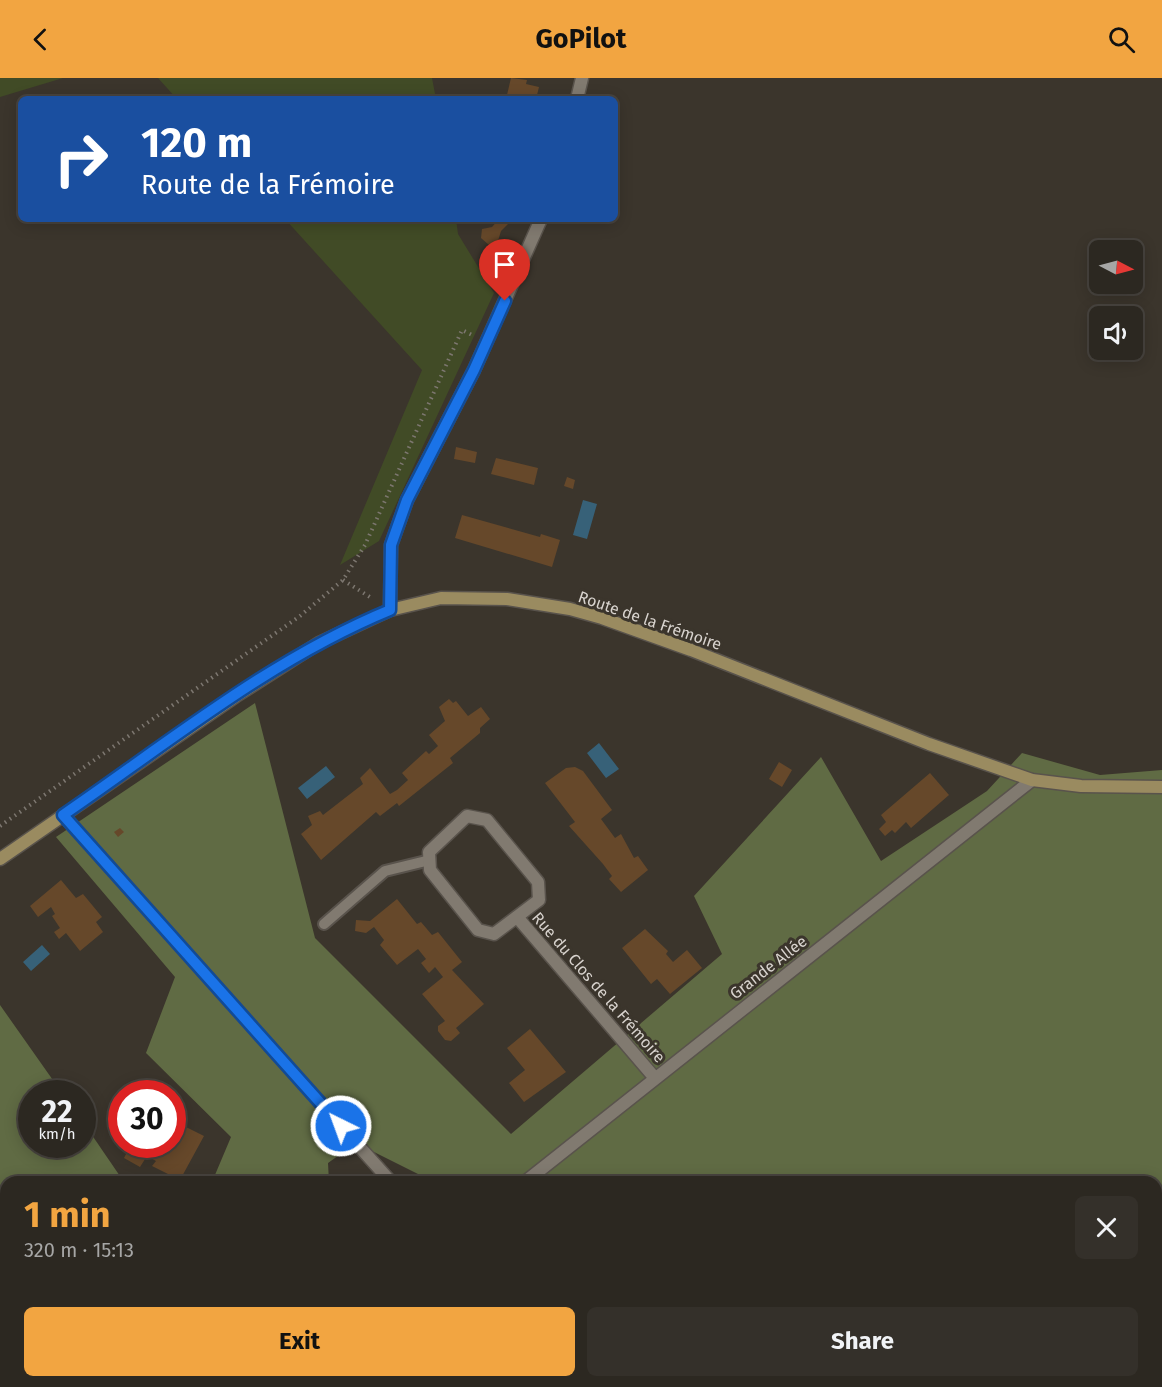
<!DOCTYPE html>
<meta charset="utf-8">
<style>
body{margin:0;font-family:"Fira Sans",sans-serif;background:#34302a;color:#f1f3f6;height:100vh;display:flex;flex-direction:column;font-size:22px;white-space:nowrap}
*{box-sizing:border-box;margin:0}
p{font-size:20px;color:#a6a6a5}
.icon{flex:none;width:33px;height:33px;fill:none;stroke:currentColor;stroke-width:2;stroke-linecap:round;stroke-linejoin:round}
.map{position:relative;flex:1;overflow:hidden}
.panel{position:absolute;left:0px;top:1098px;width:1162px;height:212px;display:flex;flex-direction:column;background:#2c2821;border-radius:18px 18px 0 0;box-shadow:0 3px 15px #0003,0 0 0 2px #48443f}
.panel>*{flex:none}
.guide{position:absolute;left:18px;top:18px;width:600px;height:126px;border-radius:9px;box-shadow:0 3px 15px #0003,0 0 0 2px #48443f;background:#1a4fa0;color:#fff;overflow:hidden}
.needle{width:39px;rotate:96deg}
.fabs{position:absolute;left:1089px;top:162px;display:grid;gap:12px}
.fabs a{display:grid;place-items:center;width:54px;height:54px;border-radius:9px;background:#2c2821;box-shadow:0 3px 15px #0003,0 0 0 2px #48443f;font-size:30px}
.speed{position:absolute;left:18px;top:1002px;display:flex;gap:12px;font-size:30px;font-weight:700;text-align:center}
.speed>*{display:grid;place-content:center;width:78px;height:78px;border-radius:50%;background:#2c2821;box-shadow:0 3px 15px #0003,0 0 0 2px #48443f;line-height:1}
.speed small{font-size:15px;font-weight:400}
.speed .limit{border:9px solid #d22;background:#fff;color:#111}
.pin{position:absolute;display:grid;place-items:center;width:51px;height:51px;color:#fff;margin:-62px -26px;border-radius:50% 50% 50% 0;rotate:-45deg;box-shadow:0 0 6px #0007}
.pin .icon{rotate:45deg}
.me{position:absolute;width:66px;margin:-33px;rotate:318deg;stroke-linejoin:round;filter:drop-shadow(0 0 4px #0008)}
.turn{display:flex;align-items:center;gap:21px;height:126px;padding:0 24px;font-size:27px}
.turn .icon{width:78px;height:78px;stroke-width:2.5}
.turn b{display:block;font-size:42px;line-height:51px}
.round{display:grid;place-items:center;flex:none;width:63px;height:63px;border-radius:9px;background:#34302a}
.overview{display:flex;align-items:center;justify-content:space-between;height:102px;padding:0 24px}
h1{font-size:36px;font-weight:700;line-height:45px;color:#f2a541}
.cta{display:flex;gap:12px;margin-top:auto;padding:12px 24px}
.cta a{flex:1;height:69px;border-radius:9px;background:#f2a541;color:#111;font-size:24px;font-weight:700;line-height:69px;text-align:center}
.cta a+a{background:#34302a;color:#f1f3f6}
header{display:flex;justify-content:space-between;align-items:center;height:78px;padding:0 24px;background:#f2a541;color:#111;font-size:27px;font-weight:700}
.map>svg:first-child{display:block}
.green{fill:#414b26}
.forest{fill:#606b44}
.water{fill:#376178}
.building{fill:#66482a}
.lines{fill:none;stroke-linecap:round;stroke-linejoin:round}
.lane-casing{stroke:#59534c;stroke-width:14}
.street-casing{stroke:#59534c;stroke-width:15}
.secondary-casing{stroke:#59534c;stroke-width:15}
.path{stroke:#7d7770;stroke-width:4;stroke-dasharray:1.5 4.5;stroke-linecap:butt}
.lane{stroke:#817a70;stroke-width:10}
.street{stroke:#817a70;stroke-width:12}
.secondary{stroke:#9a8b60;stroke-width:12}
.route-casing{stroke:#114b97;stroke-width:15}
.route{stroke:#1a73e8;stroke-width:10}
.labels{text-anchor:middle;stroke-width:6;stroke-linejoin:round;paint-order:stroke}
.street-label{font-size:16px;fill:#d8d3ce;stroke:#3b352c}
</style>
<header><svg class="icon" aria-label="back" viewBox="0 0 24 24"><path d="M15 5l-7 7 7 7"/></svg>GoPilot<svg class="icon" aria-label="search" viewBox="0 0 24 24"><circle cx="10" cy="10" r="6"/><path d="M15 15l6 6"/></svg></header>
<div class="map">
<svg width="1162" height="1309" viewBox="0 0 1162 1309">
<rect width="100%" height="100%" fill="#3b352c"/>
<path class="green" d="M0,0H63L0,19Z
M158,0H432L436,21H177Z
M285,141H456L458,156L494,215L379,463L340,487L422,292Z
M1162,1280V1309H1124L1131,1304H1156L1157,1284Z
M76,1304H276L281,1309H78Z"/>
<path class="forest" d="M255,625L315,860L511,1056L722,876L694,818L821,679L881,783L987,713L1022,675L1100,697L1162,692V1280L1157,1284L1156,1104H434L356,1065L328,1085L329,1104H212L231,1059L146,975L175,899L56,759Z
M0,927L62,1015L32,1016V1066H82L83,1044L124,1104H6V1304H76L78,1309H0Z
M608,1304H1131L1124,1309H612Z"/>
<path class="water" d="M583,422L597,426L587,461L573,457Z
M599,665L619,691L606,700L587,675Z
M326,688L335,699L307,721L298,710Z
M42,867L50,876L31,893L23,884Z"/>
<path class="building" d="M511,0L527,2L526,6L539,9L536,21H506Z
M499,141L509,145L501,153L497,166L489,167L481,160L482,151L492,149Z
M456,369L477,374L475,385L454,381Z
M496,380L538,390L534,407L491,396Z
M567,399L575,402L573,411L564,408Z
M462,437L540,459L541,456L560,462L552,489L455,460Z
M449,621L453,625L456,623L468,638L481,629L490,641L480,650V655L450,680L453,685L399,728L397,725L380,738L376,734L321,782L301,756L312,747L308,738L320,733L323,737L363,706L360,700L370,690L390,716L397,712L408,702L402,695L426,673L429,676L438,668L429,657L445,643L439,629Z
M779,684L792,692L782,709L769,701Z
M575,689L583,693L612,732L601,741L615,760L621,756L634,780L638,778L648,792L621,814L609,801L612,798L603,786L569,748L575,744L545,705L566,690Z
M930,695L949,717L911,750L906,744L895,755L892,752L885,758L879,751L886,744L881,737Z
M120,750L124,754L118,759L114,754Z
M61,802L76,820L83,816L102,839L96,844L103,854L80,873L66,855L59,861L54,854L60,850L52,838L55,836L51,829L38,839L30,828Z
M397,821L417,846L421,844L432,857L438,854L462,884L452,892L484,926L456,950L460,955L451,963L445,962L438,953V948L445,943L422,916L443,899L435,889L429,895L421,885L426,881L418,871L397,887L380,867L384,862L374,849L366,855L355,853L356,842L370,843Z
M645,851L668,873L666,876L673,884L687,872L702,890L670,916L657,901L651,906L622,870Z
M530,951L566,994L524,1024L509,1005L525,992L507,970Z
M186,1049L204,1058L180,1102L152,1088L156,1083L147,1078L140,1089L124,1080L131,1066H172V1059L178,1062Z
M511,1304H565L571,1309H516Z"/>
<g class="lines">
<defs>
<path id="lane" d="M324,846L385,793L430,782
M317,1304L323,1309
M457,1304L462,1309
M581,1304L586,1309
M381,1309L385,1304"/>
<path id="street" d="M577,21L582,0
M390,532L391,467L407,422L474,292L541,141
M63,737L391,1104
M467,738L487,742L538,804L539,822L494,856L478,852L430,792L429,774Z
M518,840L654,999
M525,1104L1032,702"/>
<path id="secondary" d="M0,781L236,618L319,565L390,532L441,520L507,521L570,531L602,540L691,572L929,666L1032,702L1081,708L1162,709"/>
</defs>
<use href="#lane" class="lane-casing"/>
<use href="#street" class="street-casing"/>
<use href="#secondary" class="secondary-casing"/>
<path class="path" d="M343,502L373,521
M0,748L300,538L343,502L365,467L462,252L472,257"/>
<use href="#lane" class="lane"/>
<use href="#street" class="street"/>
<use href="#secondary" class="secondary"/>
</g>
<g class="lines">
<defs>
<path id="route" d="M341,1048L63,737C168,665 271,581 390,532L391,467L407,422L474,292L505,223"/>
</defs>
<use href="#route" class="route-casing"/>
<use href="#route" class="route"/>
</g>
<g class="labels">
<g class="street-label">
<text transform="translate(650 542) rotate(19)" y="6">Route de la Frémoire</text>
<text transform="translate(768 889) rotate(-38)" y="6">Grande Allée</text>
<text transform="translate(599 909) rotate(49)" y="6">Rue du Clos de la Frémoire</text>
</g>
</g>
</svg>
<div class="fabs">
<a><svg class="needle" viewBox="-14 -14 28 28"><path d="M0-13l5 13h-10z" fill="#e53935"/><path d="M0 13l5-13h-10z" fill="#a6a6a5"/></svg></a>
<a><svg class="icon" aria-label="sound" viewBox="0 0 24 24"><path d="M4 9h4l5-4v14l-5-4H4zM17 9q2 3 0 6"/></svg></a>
</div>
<div class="speed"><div>22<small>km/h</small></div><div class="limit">30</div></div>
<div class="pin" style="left:505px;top:223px;background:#d93025"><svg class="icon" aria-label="arrive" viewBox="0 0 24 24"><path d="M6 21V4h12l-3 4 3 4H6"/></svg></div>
<svg class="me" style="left:341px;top:1048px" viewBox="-20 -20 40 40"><circle r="17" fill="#1a73e8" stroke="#fff" stroke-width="3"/><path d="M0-11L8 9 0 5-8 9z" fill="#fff"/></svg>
<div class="guide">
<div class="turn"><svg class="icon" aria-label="right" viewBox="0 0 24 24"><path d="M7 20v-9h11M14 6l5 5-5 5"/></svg><div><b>120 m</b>Route de la Frémoire</div></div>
</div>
<section class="panel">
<div class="overview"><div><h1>1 min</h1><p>320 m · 15:13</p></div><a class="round"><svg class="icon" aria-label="close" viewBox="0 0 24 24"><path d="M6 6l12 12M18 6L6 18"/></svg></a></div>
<div class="cta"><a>Exit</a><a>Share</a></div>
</section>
</div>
